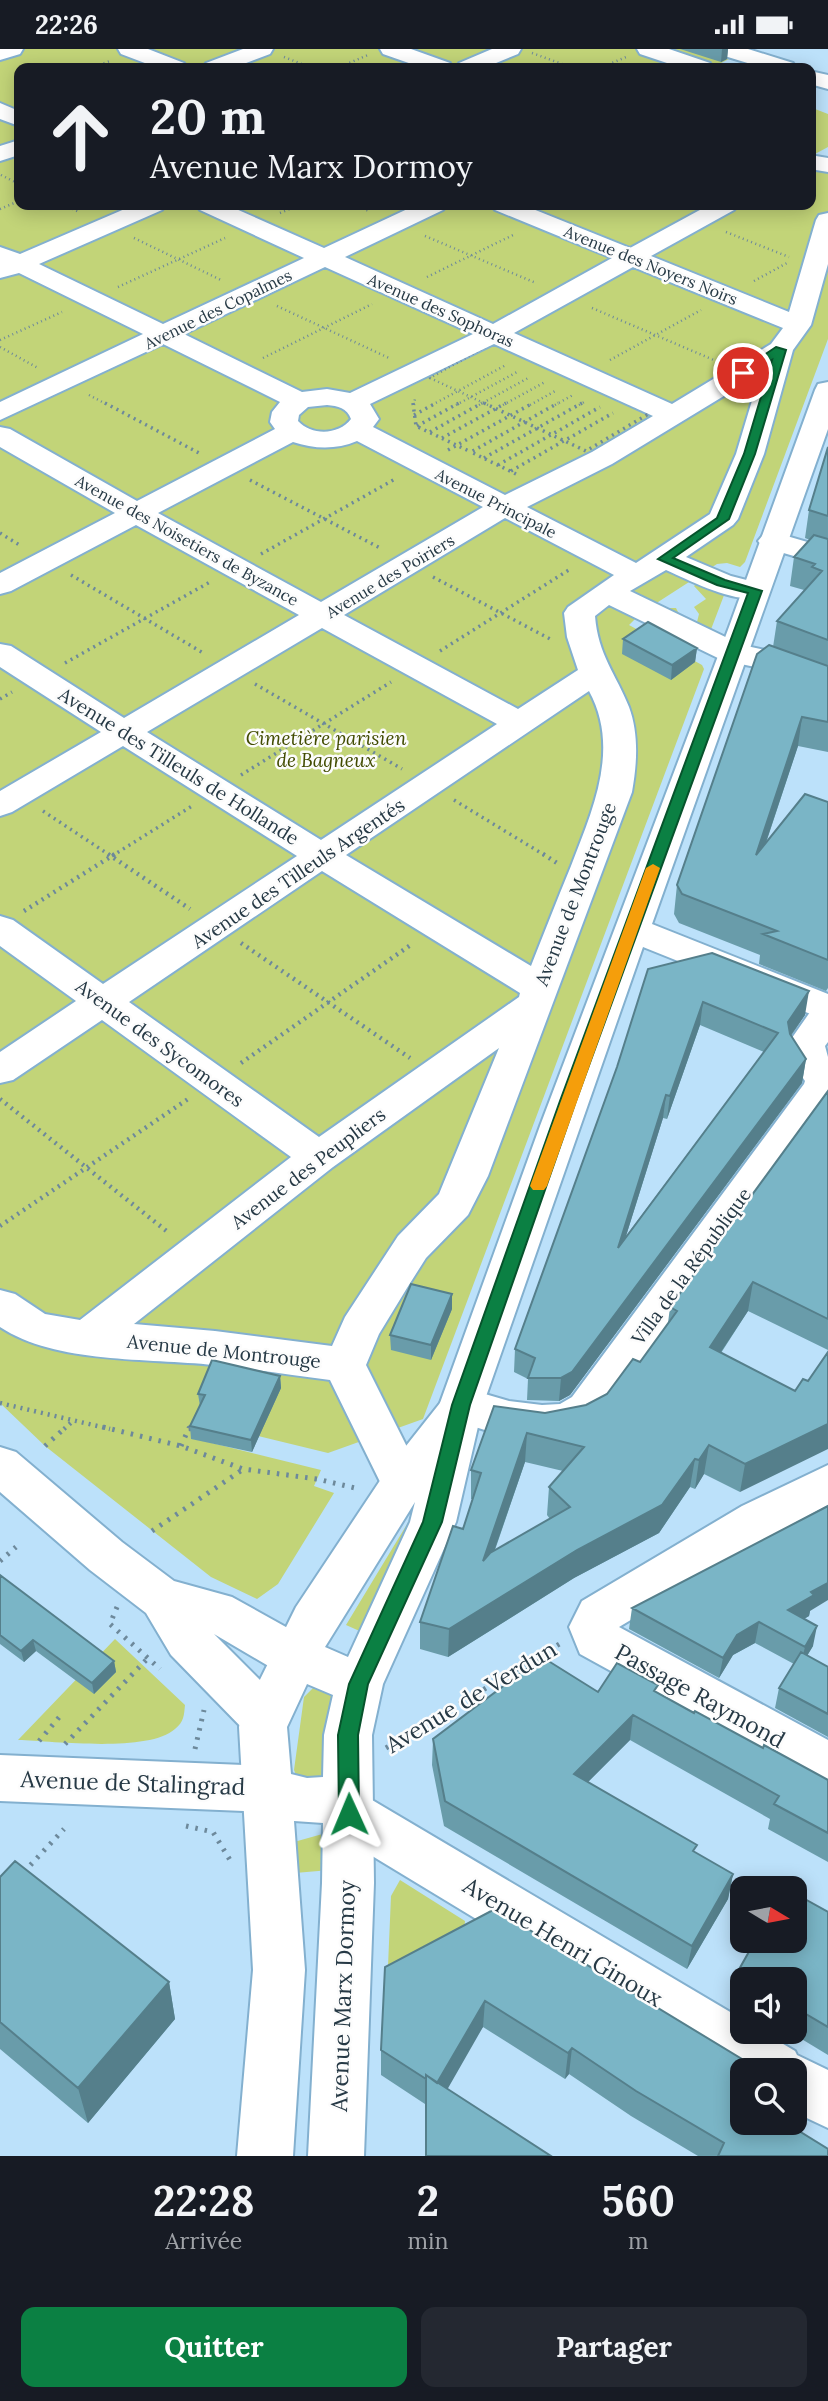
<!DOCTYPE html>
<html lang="fr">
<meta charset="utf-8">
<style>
body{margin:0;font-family:Lora,serif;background:#242831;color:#f1f3f6;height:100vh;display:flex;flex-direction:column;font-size:26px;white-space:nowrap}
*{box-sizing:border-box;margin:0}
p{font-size:23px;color:#9ea1a6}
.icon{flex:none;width:38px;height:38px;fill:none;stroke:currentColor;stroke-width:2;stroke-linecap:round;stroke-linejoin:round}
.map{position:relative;height:2107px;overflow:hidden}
.drawer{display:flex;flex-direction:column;background:#171b24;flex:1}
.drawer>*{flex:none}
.hud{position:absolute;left:14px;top:14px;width:802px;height:147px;border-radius:14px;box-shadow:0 4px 18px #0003;background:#171b24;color:#f1f3f6;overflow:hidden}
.needle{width:46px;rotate:100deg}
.fabs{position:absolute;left:730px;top:1827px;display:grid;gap:14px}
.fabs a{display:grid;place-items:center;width:77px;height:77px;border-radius:14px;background:#171b24;box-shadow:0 4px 18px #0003;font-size:35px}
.pin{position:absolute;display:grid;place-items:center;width:60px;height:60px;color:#fff;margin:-30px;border:4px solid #fff;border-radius:50%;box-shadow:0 2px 7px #0007}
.me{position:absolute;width:77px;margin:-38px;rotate:359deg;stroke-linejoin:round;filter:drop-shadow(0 0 5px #0008)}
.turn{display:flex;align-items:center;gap:24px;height:147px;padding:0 21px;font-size:32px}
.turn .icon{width:91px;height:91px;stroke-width:2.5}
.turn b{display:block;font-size:49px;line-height:60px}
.eta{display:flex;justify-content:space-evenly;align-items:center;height:119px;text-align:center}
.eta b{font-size:42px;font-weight:700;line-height:49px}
.action{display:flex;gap:14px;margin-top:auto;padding:14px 21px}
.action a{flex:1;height:80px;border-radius:14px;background:#0b8043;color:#fff;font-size:28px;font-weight:700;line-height:80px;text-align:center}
.action a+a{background:#242831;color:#f1f3f6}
.status{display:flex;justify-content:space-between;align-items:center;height:49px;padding:0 35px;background:#171b24;direction:ltr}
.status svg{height:19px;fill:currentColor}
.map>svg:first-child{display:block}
.green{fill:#c2d478}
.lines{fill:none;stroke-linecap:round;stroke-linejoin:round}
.minor-casing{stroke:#83b0cf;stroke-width:4}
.major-casing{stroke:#83b0cf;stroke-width:4}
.path-far3{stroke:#6d899b;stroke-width:2.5;stroke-dasharray:1 3.5;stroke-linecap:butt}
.path-far2{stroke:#6d899b;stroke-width:3.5;stroke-dasharray:2 4.5;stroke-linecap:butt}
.path-far1{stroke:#6d899b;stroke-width:4.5;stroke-dasharray:2 5;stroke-linecap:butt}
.path{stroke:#6d899b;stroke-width:5;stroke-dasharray:2.5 7;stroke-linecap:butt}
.minor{fill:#fff;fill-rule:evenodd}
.major{fill:#fff;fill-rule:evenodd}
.wall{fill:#699caa;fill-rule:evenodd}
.shaded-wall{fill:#557f8b}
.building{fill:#7ab5c6;stroke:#557f8b;stroke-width:2;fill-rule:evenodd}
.route{fill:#0b8043;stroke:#07532c;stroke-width:2}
.slow{fill:#f59e0b}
.labels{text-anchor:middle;stroke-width:5;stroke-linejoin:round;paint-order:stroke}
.far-street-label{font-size:16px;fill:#263945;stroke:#fcfcfc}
.park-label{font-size:19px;font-style:italic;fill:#414b00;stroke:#fcfcfc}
.street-label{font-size:19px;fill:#263945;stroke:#fcfcfc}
.near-street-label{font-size:23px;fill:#263945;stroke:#fcfcfc}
</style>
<div class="status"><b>22:26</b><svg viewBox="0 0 49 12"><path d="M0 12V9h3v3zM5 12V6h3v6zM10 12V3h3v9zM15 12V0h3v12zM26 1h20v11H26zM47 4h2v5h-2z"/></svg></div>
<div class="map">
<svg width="828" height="2107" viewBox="0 0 828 2107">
<rect width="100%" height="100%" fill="#bce1fa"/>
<path class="green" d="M0,0H703L731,9L715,17L719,19H19V156H810V58L828,65V98L815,105L828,110V290L745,513L740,518L727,514L717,515L641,564L629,576L702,616L704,620L423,1370L328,1404L200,1373L192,1389L321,1421L314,1437L334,1444L278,1535L257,1550L211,1528L45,1397L0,1354Z
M697,534L726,541L710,583L663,559H676L680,567L695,575L697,573L699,565L694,558L706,550L694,537Z
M412,1467L364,1584L346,1576Z
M115,1590L185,1656C184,1666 184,1673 175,1680C148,1704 54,1692 18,1691Z
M324,1637L338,1650L322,1735L298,1731L294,1721L304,1648L314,1638Z
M326,1784L330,1821L295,1824L294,1793Z
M400,1831L465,1872L464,1884L388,1917L391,1847Z"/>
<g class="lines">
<defs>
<path id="minor" d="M0,0H23L20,5L0,11Z
M118,0H148L184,14L187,19H158L121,5Z
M243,0H273L270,5L233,19H203L206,14Z
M380,0H411L450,14L453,19H423L383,5Z
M492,0H521L518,5L484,19H456L459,14Z
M637,0H669L710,14L713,19H682L640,5Z
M715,0H748L793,14L796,19H764L718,5Z
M810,22L828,26V40L810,35Z
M0,54L19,62V77L0,70Z
M19,91V106L0,112V97Z
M810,106L828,109V123L810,120Z
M134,156H166L162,161L39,215L163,275L304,209L200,161L196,156H227L324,199L416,156H447L443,161L345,208L493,275L612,209L495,161L491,156H523L630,199L709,156H738L734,161L651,207L789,263L816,171L819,166L828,164V215L811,276L793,301L764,405L738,470L733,476L686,508L731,527L766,536L770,542L766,548C736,556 693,533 666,521L630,542L742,596L774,603L828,624V645L755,618L722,611L609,556L595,567C598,606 616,625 629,658C639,685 637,715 632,743L488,1127L468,1166L426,1209L407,1239L379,1285L366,1316L425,1434L419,1447L403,1453L387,1447L330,1331C292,1326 253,1320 214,1316C148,1309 56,1315 0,1278V1241L15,1245L45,1265L80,1271L291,1108L102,971L13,1031L0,1034V1003L76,952L0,897V867L13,871L103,935L297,807L123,697L12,763L0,767V742L101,683L0,618V595L11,597L124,669L299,566L136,476L11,542L0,545V524L115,464L0,398V378L10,380L137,452L275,380L270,373L272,363L280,353L163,295L0,371V353L143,285L19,224L0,229V198L20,205ZM325,218L473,285L350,344L327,340L302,343L184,285ZM633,218L783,279L771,295L672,355L514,284ZM494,295L653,367L592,403L505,446L373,378L379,370L370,355ZM760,325L736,405L710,465L636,514L527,458L612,415ZM327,356C338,357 347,359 351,370C339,386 312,387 298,372L299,366L308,358ZM357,392L483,458L321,553L158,464L293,393C314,400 336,401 357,392ZM505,469L614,526L568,558L564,564L567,588L578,621L518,660L344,566ZM322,579L497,675L321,791L147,683ZM589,642C621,700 592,762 571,817C557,851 544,884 531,917L346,806ZM322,822L520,944L519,948L319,1088L129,953ZM499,999L439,1145L398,1187L345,1268L332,1297L215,1282L134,1275L333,1118Z
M773,483L828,499V517L763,498L758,492L763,486Z
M828,952V993L825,997L828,1008V1059L602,1372C549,1405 500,1387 446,1368L439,1356L446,1344L461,1338L509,1352L542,1356L560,1355L572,1348L804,1035L805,1032L788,1007L787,996L815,956Z
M0,1398L16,1403L122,1493L174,1532L232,1548L311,1592L318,1607L311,1622L294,1628L277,1622L214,1585L282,1653L289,1669L282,1685L265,1691L248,1685L171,1606L146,1564L90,1521L0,1443Z
M828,1416V1456L774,1485L619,1578L828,1691V1739L811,1732L580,1605L569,1578L582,1552L742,1457Z
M0,1706L267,1717L285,1724L292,1740L285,1756L267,1763L0,1752Z
M349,1742L367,1748L742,1970V1983H763L795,2002L797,2006L828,2021V2079L794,2063V2021H742V2031L331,1782L324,1765L331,1748Z"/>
<path id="major" d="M828,333V380L652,875L828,945V972L643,898L483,1356L456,1473L383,1635L372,1686L374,1834L364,2107H308L322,1834L323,1774L294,1772L305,1921L293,2107H237L253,1921L239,1678L241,1669L296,1558L387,1421L440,1354L540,1077L729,578L815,341L818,335ZM415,1453L410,1473L348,1608L325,1598ZM307,1635L333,1646L324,1686L323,1728L307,1729L291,1725L287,1678Z"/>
</defs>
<use href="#minor" class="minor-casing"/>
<use href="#major" class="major-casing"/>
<path class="path-far3" d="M532,4L573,19
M284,8L312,19
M91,19L110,12
M337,19L368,6
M600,19L626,8
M1,126L19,135
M64,156L79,163
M354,156L369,162
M657,156L669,161
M0,160L19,152
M280,164L299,156
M726,183L789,208
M425,187L536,234
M134,189L221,231
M427,228L513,186
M754,232L787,214
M118,238L225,189
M277,257L389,309
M592,259L716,312
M0,291L62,263
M0,298L38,319
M263,309L372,255
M610,311L701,261
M89,346L108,356
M414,356L415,350
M432,356L506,316
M456,356L519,322
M479,356L530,328
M488,356L430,329L494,293L633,356
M503,356L545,333
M530,356L557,341
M555,356L573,346
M579,356L586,352"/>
<path class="path-far2" d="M105,354L199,404
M413,354L416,377L471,403
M484,354L586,402L650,364L629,354
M414,366L436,354
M417,377L459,354
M430,383L482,354
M442,389L506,354
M448,401L533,354
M484,409L582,354
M498,416L600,358
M511,422L613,364
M516,425L471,403L558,354
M250,431L382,500
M0,484L21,497
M261,505L397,429
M71,526L205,605
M433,528L552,591
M440,602L572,519
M65,614L210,533
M255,635L402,720
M0,650L12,643
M241,726L391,633
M454,751L546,807
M43,762L111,807
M112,807L192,757"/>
<path class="path-far1" d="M108,805L190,860
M543,805L557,814
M24,862L115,805
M241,894L410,1009
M241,1014L412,895
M0,1050L169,1184
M0,1177L188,1050
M0,1354L110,1380
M64,1380L73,1372
M189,1380H193"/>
<path class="path" d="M103,1378L181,1397L243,1420L317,1430L355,1439
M45,1397L66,1378
M181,1397L189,1379L193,1380
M152,1482L242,1421
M0,1512L16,1498
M117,1558L110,1575L160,1620
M39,1692L61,1666
M65,1695L149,1608
M386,1699L561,1594
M195,1700L204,1661
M186,1777L213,1783L230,1811
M24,1823L64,1780"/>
<use href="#minor" class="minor"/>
<use href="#major" class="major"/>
</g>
<path class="wall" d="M680,0H728L727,10L721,13Z
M828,398V703L798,697L766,794L828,753V939L826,942L759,915L760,906L679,874L674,865L677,836L773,598L777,572L804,541L790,537L794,508L810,491L805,489L809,461Z
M623,590L697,599L695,613L671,631L622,605Z
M648,920L805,966L791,987L806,1010L802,1034L570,1346L559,1352L527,1351L528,1330L514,1323L515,1300L617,1018ZM700,976L764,1003L626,1187L663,1069L667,1070Z
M828,1042V1301L748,1262L721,1304L795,1342L740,1443L704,1425L695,1440L690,1438L659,1484L574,1529L448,1608L420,1600V1573L463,1480L473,1450H471V1421L545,1364L586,1356L607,1345L640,1313L668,1274L670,1258ZM525,1413L563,1422L549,1438L547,1466L550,1470L495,1501Z
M452,1260L431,1311L391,1301L390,1286Z
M280,1327L281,1339L252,1403L191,1390L190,1377L200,1357L198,1345Z
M0,1526L114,1612L116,1623L94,1645L36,1602L24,1613L0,1595Z
M632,1559L810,1562L809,1567L804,1570L813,1597L807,1607L828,1618V1688L775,1659L779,1639L794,1615L755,1594L733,1606L719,1629L629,1580Z
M598,1643L657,1644L763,1699L828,1731V1813L768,1780L770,1770L630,1691L588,1733L696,1804L733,1825L728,1850L687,1920L444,1777L432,1716L433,1690Z
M0,1828L169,1933L175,1970L88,2074L0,2000Z
M495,1860L742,2074L828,2107H698L631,2067L569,2025L565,2030L483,1978L425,2055L381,2026V2001Z
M828,1863V2006L790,1983H794V1930H742V1954L732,1948L737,1924Z"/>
<path class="shaded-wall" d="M722,0H728L727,10L721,13Z
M697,599L695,613L671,631L672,616Z
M802,668L798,697L752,835L756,806Z
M809,942L805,966L784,996L788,973Z
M703,953L700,976L667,1070L670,1047Z
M806,1010L802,1034L570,1346L559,1352L561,1329Z
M666,1046L663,1069L615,1222L618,1199Z
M753,1233L748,1262L705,1327L710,1298Z
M452,1245V1260L431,1311V1296Z
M280,1327L281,1339L252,1403L251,1391Z
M828,1375V1400L740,1443L745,1415Z
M527,1384L525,1413L481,1540L483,1512Z
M709,1396L704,1425L695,1440L699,1411Z
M695,1410L690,1438L659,1484L574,1529L448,1608L449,1580Z
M828,1534V1551L810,1562L809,1567L783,1582L788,1561L811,1543Z
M759,1573L755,1594L733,1606L719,1629L723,1609L737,1586Z
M817,1577L813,1597L800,1618L805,1598Z
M33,1591L36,1602L24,1613L21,1602Z
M114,1612L116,1623L94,1645L92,1634Z
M633,1666L630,1691L571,1750L574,1725Z
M733,1825L728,1850L687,1920L692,1897Z
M169,1933L175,1970L88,2074L78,2039Z
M485,1952L483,1978L435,2062L436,2036Z
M572,1999L569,2025L565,2030L568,2004Z"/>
<path class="building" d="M828,398V467L809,461Z
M814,486L828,490V591L777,572L822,522L812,518L815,515L794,508Z
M648,573L697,599L672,616L623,590Z
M769,596L828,617V673L802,668L756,806L805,745L828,753V911L763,885L777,882L682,845L677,836L757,605Z
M712,904L809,942L788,973L790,985L806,1010L572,1323L561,1329H528L535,1309L515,1300L617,1018L648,920ZM703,953L778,984L618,1199L666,1046L670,1047Z
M828,1042V1270L753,1233L710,1298L795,1342L803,1330L808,1332L828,1303V1375L745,1415L709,1396L699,1411L695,1410L662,1456L577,1501L449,1580L420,1573L453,1477L463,1480L481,1424L471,1421L494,1357L545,1364L586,1356L607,1345L633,1310L640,1313L677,1262L670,1258ZM527,1384L584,1398L549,1438L570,1458L490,1504L483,1512Z
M411,1235L452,1245L431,1296L390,1286Z
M212,1311L280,1327L251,1391L190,1377L205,1346L198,1345Z
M828,1457V1534L811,1543L814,1546L788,1561L817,1577L805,1598L759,1573L737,1586L723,1609L632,1559Z
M0,1526L114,1612L92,1634L33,1591L21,1602L0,1586Z
M801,1603L828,1618V1665L779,1639Z
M542,1608L598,1643L617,1614L658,1636L654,1642L694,1664L695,1662L763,1699L764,1696L828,1731V1784L774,1755L779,1747L633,1666L574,1725L697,1796L693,1802L733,1825L692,1897L445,1752L433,1690Z
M15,1812L169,1933L78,2039L0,1973V1828Z
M794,1844L828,1863V1978L794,1958V1930H747L737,1924L755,1892H794Z
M495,1860L760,2021H742V2074H786L828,2100V2107H718L724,2094L636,2042L572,1999L568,2004L485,1952L437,2034L426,2026V2030L381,2001L385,1918Z
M426,2026L551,2107H426Z"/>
<path class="route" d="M776,298L786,301L755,405L729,470L673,509L725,531L762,542L576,1052L470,1356L442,1473L368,1635L358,1686L359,1765L356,1772L349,1775L342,1772L339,1765L338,1686L349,1635L423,1473L452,1356L560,1052L748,544L717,536L658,510L717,469L744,405L772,311L747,326L737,324Z"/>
<path class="slow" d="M653,815L660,819L547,1137L544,1141H533L530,1137L646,819Z"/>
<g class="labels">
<g class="far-street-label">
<text transform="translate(651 216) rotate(22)" y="6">Avenue des Noyers Noirs</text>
<text transform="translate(218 260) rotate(-26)" y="6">Avenue des Copalmes</text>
<text transform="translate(441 261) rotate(24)" y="6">Avenue des Sophoras</text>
<text transform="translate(496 454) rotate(27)" y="6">Avenue Principale</text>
<text transform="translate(187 491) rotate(29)" y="6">Avenue des Noisetiers de Byzance</text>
<text transform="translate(390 527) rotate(-31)" y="6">Avenue des Poiriers</text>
</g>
<g class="park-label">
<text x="326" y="696">Cimetière parisien<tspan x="326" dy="22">de Bagneux</tspan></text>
</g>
<g class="street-label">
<text transform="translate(179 717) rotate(32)" y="7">Avenue des Tilleuls de Hollande</text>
<text transform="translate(298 824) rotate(-34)" y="7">Avenue des Tilleuls Argentés</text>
<text transform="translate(575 845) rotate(-69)" y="7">Avenue de Montrouge</text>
<text transform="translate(160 994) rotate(36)" y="7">Avenue des Sycomores</text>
<text transform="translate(308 1119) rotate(-37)" y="7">Avenue des Peupliers</text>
<text transform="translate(691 1217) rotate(-54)" y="7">Villa de la République</text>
<text transform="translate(224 1302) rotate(6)" y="7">Avenue de Montrouge</text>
</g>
<g class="near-street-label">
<text transform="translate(700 1647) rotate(29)" y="8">Passage Raymond</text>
<text transform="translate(471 1648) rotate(-31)" y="8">Avenue de Verdun</text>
<text transform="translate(133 1734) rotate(2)" y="8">Avenue de Stalingrad</text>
<text transform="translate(563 1893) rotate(31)" y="8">Avenue Henri Ginoux</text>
<text transform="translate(343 1947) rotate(-88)" y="8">Avenue Marx Dormoy</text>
</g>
</g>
</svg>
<div class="fabs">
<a><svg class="needle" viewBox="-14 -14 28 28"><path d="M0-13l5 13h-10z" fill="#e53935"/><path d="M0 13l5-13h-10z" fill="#9ea1a6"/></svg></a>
<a><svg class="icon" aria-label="sound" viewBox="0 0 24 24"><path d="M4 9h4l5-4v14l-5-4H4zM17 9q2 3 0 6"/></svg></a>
<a><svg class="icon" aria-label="search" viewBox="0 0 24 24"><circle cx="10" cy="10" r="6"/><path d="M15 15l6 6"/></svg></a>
</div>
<div class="pin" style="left:743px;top:324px;background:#d93025"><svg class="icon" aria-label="arrive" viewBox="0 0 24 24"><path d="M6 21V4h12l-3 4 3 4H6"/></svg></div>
<svg class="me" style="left:349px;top:1765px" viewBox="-20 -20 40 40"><path d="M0-17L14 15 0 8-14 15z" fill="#0b8043" stroke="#fff" stroke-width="4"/></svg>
<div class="hud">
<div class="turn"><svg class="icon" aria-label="ahead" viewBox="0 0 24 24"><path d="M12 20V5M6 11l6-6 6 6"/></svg><div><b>20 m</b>Avenue Marx Dormoy</div></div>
</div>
</div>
<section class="drawer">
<div class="eta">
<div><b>22:28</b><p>Arrivée</p></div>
<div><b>2</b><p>min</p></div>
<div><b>560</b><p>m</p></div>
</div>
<div class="action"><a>Quitter</a><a>Partager</a></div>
</section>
